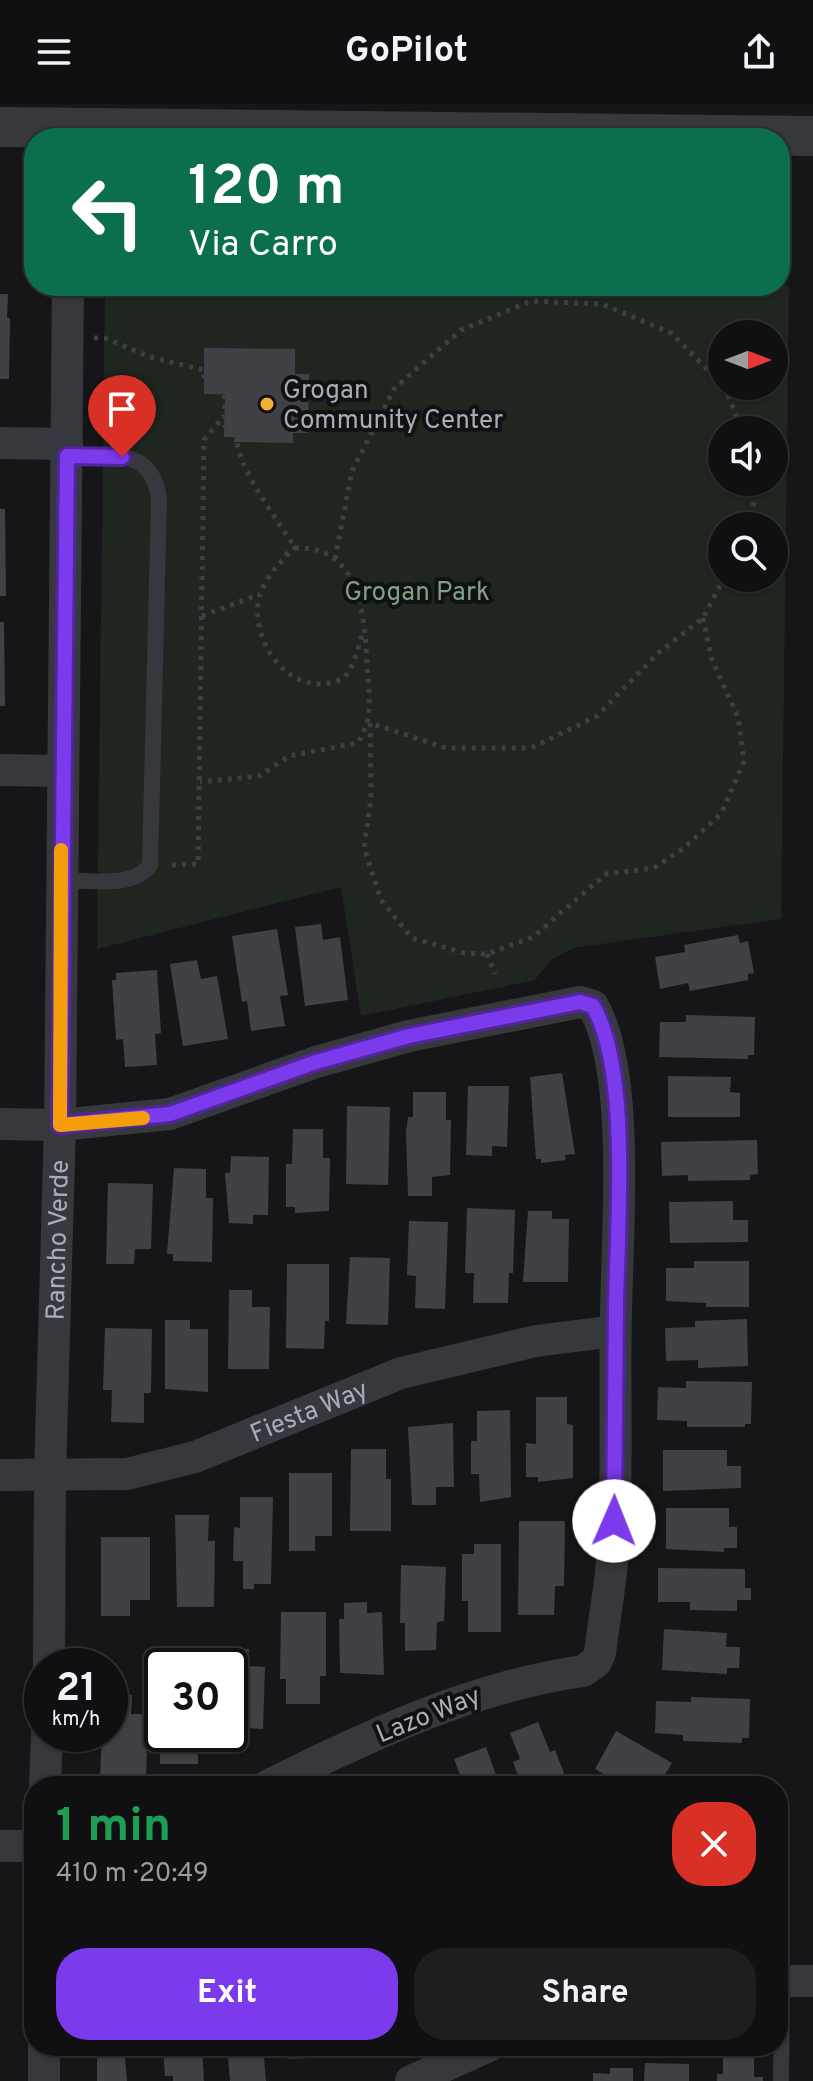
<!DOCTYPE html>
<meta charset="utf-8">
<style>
body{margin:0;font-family:Overpass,sans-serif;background:#1e1e20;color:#f1f3f6;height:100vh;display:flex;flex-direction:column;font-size:30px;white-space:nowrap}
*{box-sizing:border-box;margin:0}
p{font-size:26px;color:#9c9d9f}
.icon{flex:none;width:44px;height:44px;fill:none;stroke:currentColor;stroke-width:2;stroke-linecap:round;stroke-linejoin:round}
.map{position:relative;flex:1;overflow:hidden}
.panel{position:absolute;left:24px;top:1672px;width:764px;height:280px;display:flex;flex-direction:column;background:#101012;border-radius:32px;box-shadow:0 2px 6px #0004,0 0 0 2px #303032}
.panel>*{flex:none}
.guide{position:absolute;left:24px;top:24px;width:766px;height:168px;border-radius:32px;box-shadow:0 2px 6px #0004,0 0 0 2px #303032;background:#0b6e4f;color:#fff;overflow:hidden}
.needle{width:52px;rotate:90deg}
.tools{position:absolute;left:708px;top:216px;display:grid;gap:16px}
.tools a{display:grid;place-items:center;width:80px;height:80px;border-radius:50%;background:#101012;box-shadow:0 2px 6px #0004,0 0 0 2px #303032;font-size:40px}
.speed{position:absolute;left:24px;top:1544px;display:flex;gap:16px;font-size:40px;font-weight:700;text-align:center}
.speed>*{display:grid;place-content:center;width:104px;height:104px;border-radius:50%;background:#101012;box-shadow:0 2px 6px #0004,0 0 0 2px #303032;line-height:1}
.speed small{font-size:20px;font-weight:400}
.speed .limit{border:4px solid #111;border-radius:12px;background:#fff;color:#111}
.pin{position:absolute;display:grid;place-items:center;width:68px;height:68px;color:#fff;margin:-82px -34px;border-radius:50% 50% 50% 0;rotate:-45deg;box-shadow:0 0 8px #0007}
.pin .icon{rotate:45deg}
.me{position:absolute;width:88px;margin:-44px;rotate:1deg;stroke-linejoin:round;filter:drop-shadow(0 0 6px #0008)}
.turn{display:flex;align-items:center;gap:28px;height:168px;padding:0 32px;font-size:36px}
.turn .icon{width:104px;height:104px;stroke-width:2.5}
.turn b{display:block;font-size:56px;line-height:68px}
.round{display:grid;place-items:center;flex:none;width:84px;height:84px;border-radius:32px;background:#1e1e20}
.head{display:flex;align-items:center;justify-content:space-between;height:136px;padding:0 32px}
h1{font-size:48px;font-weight:700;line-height:60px;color:#1e9e55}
.button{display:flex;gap:16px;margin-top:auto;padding:16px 32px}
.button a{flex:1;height:92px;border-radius:32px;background:#7c3aed;color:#fff;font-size:32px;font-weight:700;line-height:92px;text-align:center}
.button a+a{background:#1e1e20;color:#f1f3f6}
header{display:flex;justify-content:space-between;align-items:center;height:104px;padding:0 32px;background:#101012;font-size:36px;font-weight:700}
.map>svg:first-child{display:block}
.green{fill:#1e261f;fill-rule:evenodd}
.building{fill:#404145}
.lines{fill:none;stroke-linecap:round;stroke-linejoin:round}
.path{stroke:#3d3f44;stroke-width:5;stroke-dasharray:4 6;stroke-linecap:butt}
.service{stroke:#37383d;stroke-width:16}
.minor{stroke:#37383d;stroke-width:32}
.tertiary{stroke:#37383d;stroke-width:40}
.route-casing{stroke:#51269a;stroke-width:20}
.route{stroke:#7c3aed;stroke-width:14}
.slow{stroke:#f59e0b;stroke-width:14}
.poi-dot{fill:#f2b134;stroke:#111113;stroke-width:3}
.labels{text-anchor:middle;stroke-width:8;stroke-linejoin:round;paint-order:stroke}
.poi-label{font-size:26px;fill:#a8adb8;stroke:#111113;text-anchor:start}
.park-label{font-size:26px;fill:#7fa381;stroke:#111113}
.street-label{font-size:26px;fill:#a8adb8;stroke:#111113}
</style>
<header><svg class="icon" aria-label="menu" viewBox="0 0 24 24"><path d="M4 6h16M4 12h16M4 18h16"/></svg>GoPilot<svg class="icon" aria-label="share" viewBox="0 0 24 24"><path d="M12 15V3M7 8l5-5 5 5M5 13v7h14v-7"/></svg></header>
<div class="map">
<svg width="813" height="1977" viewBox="0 0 813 1977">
<rect width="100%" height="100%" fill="#161618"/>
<path class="green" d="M789,181L781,815L573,844L551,856L535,876L361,912L341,783L97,845L105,182ZM722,230H774V282H722ZM722,326H774V378H722ZM722,422H774V474H722Z"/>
<path class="building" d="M0,190H8L7,214H10L9,275H0Z
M204,244L295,245V270H309L308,329H293V339L234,338L235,333H224L225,290H204Z
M0,405H5L6,492H0Z
M0,518H4L5,602H0Z
M321,820L323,836L340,833L348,896L305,902L295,823Z
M277,825L288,891L280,892L285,922L251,927L247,897L242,898L232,832Z
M738,831L740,839L748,837L754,869L748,870V876L690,887L688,879L660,885L655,853L685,848L684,841Z
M197,856L201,875L217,872L228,935L183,942L170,860Z
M157,866L161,929L155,930L157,961L125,963L123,935L116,936L112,876H116V869Z
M686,911L755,913L754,951H748V955L659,953L660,918H686Z
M562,969L575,1050L565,1051L566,1056L541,1059V1055H536L530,973Z
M668,972L731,973L730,988L740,989V1013H668Z
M468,982H509L507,1043L492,1042V1052L466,1051Z
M413,988H446V1016H451L450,1071L432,1073V1092H408L406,1028L408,1013H413Z
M347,1002L390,1003L388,1081L346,1080Z
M293,1025H323V1054H330L329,1107L295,1109V1103H286V1060H292Z
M757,1036L758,1070L750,1071V1076L688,1077V1071L662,1072L661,1038Z
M231,1052L269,1053L268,1111H253V1120L229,1119L225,1069H230Z
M174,1064L206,1065V1094H213L212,1158L173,1157V1150H167Z
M108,1079L153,1080L151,1145H135L134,1160H106Z
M733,1097V1116H748V1138L670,1139L669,1098Z
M467,1104L515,1106L513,1169H509L508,1199H473L474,1169H465Z
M528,1107H552V1115H569L568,1178H523Z
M409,1117L448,1118L445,1205L415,1204L416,1172L407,1171Z
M350,1153L390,1154L388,1221L346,1220Z
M694,1157H749V1203H706V1199L666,1197V1164H694Z
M287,1160H329V1217H325L324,1245L286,1244Z
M229,1186H252V1203H270L269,1265H228Z
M747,1215L748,1262L698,1264V1256L666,1257L665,1224L695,1223V1217Z
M165,1216H190V1225H208V1288L165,1285Z
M105,1224L152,1225L151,1289H144V1319L111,1318L112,1286H103Z
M686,1277L752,1278L751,1320H745V1323H687V1317L657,1316L658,1283L686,1284Z
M536,1293H567V1320L573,1321V1374L538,1378V1373H526V1339L536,1340Z
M510,1306L511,1393L480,1398L479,1370H471V1337H477V1307Z
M453,1319L454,1383H436V1401H412L408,1323Z
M351,1345H386V1375H391V1427H350Z
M663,1346H727V1362H741V1384L663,1387Z
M289,1369H332V1432H315V1447H289Z
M240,1393H273L271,1480H254V1485H243V1457H233L234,1423L240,1424Z
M666,1404H729V1423H737V1444H724V1448L666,1445Z
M175,1411H209L208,1437H215L214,1503H177Z
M519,1417H565L564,1482H555L554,1511H518Z
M101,1433H150V1496H130V1512H101Z
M474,1440H501V1528H468V1497H462V1450H474Z
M401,1461L446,1463L444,1517L437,1518L436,1546L405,1547V1519H400Z
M658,1464L745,1465V1484H751V1496H737V1507L690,1506V1498H658Z
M367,1498V1509L382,1508L384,1571L340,1569L339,1515H344V1499Z
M281,1508H326V1572H320V1600H286V1575H280Z
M664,1525L727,1529L726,1543H740L739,1564H727V1570L662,1566Z
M232,1544L249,1545L248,1562L265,1563L263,1625L230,1623Z
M110,1590L132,1591L131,1610H148L146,1673L100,1672L102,1630H110Z
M691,1593L750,1595L749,1634H742V1639L683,1637V1631L655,1629L656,1597L691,1598Z
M538,1618L550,1648L555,1646L569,1682H522L513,1658L520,1655L510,1629Z
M616,1627L672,1659L661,1677L670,1682H624L595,1665Z
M160,1630H198V1660H160Z
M486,1643L500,1682H464L454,1655Z
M424,1670L429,1682H393Z
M97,1942H124L127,1977H97Z
M163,1942H202L204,1977H173V1972H165Z
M227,1942H270L271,1954H264L266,1977H230Z
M287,1942H330L331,1953L288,1955Z
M723,1942H754V1973H763V1977H717V1970H723Z
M645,1959L689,1960V1977H644Z
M610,1964H633V1977H593V1969L610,1970Z"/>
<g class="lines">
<path class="path" d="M94,234H105L150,253L204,266V280H224L225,322L237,323C230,357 277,414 295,444C360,441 365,512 367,561C369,592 374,612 358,639L289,652L259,672L200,678
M724,282L742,326
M751,422L756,378
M285,451L295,444C282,457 268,469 261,488C247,526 278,580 320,580C329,580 342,577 348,569C355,558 359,540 363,528
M335,455L352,367L394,285L461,226L531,197L602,200L671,229L722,280
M202,512L260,490
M703,514L712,556L738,613L744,657L721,710L685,743L654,764L606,770L533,833L487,850L464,849L412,834L381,796L364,744L371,694L370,619L446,644H531L597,612L657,550L703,514L724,474
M172,761L198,760L204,336L224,312
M487,850L495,870"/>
<path class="service" d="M61,776C87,776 133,785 150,761L159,396C153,341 109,353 67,352
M781,1977L782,1877"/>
<g class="minor">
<path d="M0,339L67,340"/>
<path d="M0,666L62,667"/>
<path d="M0,1020L60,1021L170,1010L316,958L409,932L580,898L593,902C631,968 617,1130 616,1209C614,1288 618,1367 613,1446C611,1480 604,1515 600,1549L596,1558L583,1567C471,1583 368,1632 267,1682"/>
<path id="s1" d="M0,1371L127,1370L195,1353L401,1269L536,1237L615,1227"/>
<path id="s2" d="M49,1562L50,1372L60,1021L68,182"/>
<path d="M45,1682L47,1630"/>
<path d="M0,1742H34"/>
<path d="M778,1877H813"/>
<path d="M44,1942V1977"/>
<path d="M411,1977L489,1942"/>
</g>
<path class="tertiary" d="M0,23L813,32"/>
</g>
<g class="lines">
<defs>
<path id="route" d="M122,353L67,352L60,1021L170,1010L316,958L409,932L580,898L593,902C631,968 617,1125 616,1203C615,1274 615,1346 614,1417"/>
</defs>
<use href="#route" class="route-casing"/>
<use href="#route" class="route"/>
<path class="slow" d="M61,746L60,1021L143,1014"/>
</g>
<circle class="poi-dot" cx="267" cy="300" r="8"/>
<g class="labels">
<g class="poi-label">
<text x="283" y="294">Grogan<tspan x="283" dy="30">Community Center</tspan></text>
</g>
<g class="park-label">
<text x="417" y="496">Grogan Park</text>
</g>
<g class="street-label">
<text dy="9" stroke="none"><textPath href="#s2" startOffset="426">Rancho Verde</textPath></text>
<text dy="9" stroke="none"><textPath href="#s1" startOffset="320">Fiesta Way</textPath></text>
<text transform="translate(428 1610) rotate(-22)" y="9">Lazo Way</text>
</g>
</g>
</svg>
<div class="tools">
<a><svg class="needle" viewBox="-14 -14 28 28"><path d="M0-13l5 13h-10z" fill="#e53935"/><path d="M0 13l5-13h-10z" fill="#9c9d9f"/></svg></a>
<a><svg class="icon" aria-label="sound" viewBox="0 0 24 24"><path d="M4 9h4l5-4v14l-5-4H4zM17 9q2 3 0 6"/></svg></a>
<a><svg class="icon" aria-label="search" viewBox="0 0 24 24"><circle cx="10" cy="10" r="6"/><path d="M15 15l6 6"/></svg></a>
</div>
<div class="speed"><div>21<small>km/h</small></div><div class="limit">30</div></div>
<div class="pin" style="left:122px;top:353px;background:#d93025"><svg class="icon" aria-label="arrive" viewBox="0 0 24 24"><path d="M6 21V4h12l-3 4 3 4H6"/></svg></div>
<svg class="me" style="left:614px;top:1417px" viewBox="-20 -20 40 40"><circle r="19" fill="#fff"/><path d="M0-13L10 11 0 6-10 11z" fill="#7c3aed"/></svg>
<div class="guide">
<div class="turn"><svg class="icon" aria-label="left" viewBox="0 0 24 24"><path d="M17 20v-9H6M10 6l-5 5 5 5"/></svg><div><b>120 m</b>Via Carro</div></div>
</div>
<section class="panel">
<div class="head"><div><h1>1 min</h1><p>410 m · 20:49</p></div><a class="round" style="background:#d93025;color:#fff"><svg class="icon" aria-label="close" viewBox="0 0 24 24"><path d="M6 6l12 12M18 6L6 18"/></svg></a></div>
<div class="button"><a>Exit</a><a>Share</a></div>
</section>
</div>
